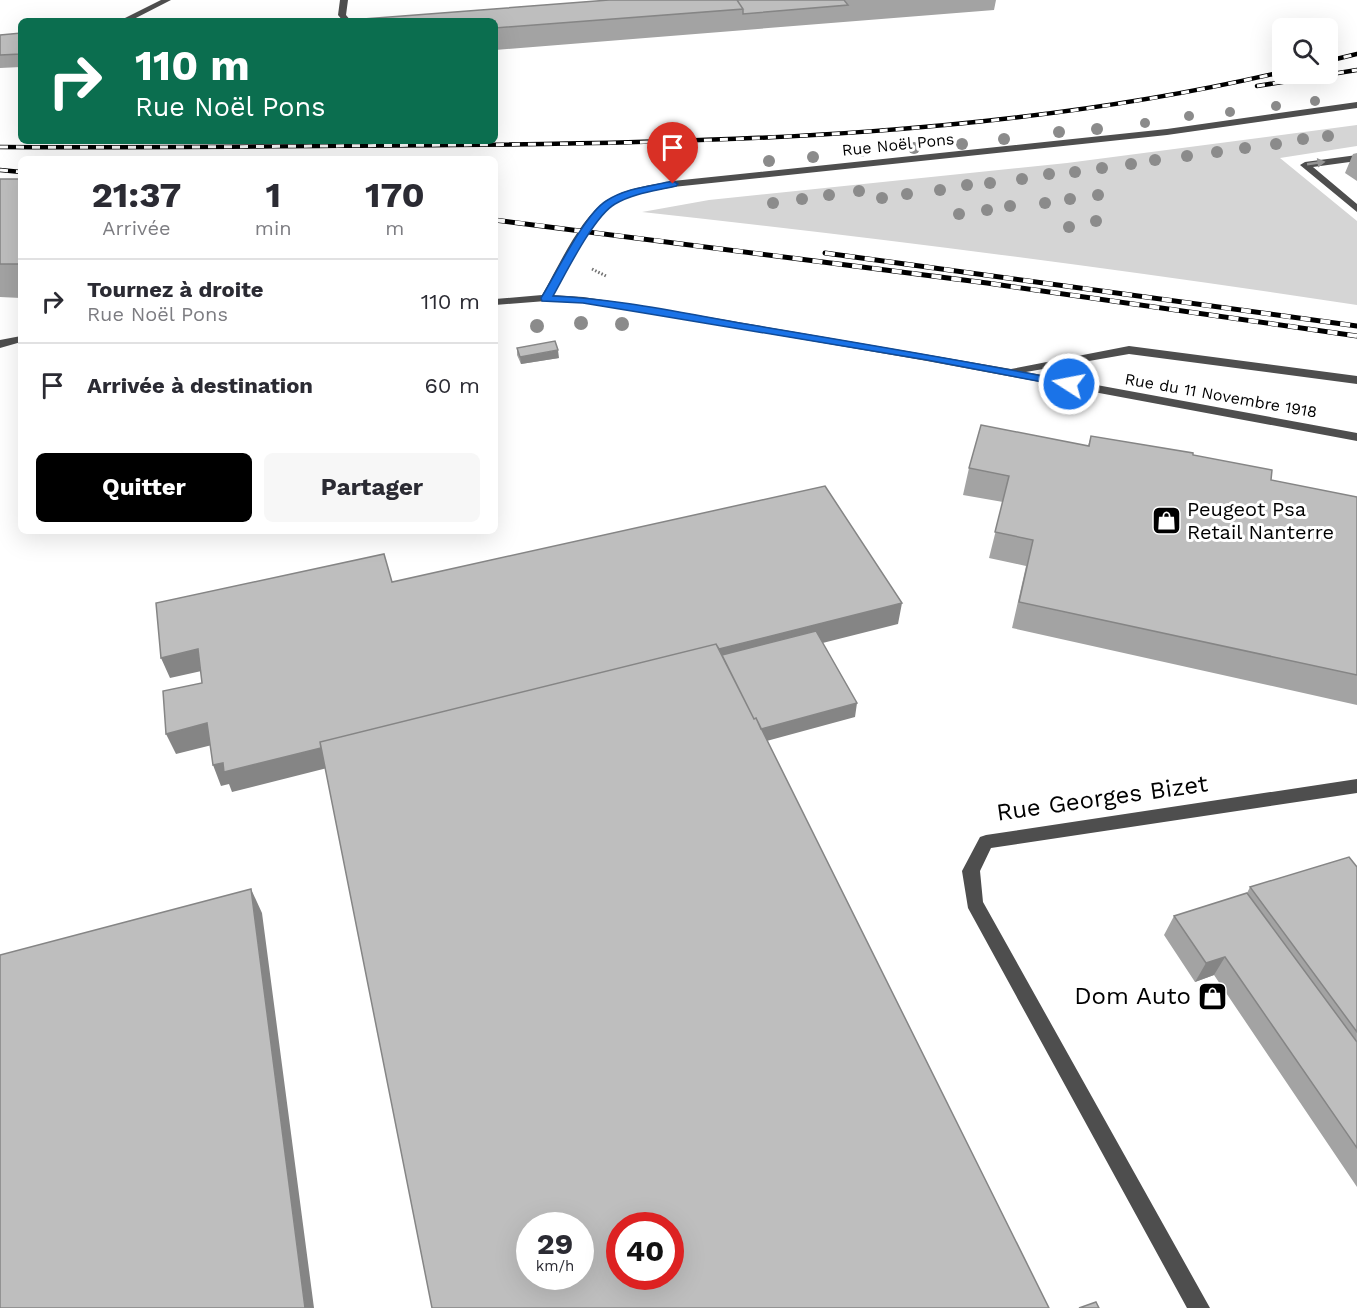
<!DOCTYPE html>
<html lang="fr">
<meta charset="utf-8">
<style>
body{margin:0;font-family:"Work Sans",sans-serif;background:#f7f7f7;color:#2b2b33;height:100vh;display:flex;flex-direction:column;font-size:22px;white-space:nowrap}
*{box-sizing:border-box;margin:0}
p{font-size:20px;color:#7c7c81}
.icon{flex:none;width:33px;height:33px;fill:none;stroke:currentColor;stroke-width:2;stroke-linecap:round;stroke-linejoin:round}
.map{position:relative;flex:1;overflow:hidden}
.sheet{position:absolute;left:18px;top:156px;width:480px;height:378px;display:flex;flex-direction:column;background:#fff;border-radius:9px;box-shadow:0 6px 24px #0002}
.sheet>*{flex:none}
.guide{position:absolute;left:18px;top:18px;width:480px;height:126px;border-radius:9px;box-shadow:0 6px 24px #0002;background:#0b6e4f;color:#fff;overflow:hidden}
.tools{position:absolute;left:1272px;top:18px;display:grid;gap:12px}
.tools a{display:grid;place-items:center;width:66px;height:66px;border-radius:9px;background:#fff;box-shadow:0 6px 24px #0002;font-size:30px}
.speed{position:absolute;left:516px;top:1212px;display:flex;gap:12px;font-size:30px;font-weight:700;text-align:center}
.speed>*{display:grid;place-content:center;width:78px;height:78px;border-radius:50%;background:#fff;box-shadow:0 6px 24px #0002;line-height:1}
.speed small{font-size:15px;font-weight:400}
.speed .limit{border:9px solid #d22;background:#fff;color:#111}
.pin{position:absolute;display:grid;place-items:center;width:51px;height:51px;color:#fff;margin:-62px -26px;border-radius:50% 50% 50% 0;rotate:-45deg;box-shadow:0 0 6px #0007}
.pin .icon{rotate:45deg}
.me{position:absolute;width:66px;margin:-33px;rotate:281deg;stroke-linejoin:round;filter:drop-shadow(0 0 4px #0008)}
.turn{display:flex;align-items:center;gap:21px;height:126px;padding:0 18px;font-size:27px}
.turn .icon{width:78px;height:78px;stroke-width:2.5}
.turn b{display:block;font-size:42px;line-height:51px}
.eta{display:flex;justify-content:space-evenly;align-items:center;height:102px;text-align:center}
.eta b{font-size:36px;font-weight:700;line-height:42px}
.button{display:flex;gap:12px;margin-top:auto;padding:12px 18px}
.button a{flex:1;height:69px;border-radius:9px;background:#000;color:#fff;font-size:24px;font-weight:700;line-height:69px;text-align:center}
.button a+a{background:#f7f7f7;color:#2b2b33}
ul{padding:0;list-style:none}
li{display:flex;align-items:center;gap:18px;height:84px;padding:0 18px;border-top:2px solid #e1e1e2}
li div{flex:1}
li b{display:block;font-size:22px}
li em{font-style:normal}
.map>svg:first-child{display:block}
.green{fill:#d5d5d5}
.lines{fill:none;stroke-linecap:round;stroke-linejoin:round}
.path{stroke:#707070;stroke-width:3;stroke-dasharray:1.5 2;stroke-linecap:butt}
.minor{fill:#4e4e4e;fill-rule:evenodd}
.rail-far1-casing{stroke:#000;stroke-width:4.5}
.rail-casing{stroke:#000;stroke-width:5}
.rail-far1{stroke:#fff;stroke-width:3;stroke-dasharray:8;stroke-linecap:butt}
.rail{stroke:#fff;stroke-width:4;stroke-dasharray:10;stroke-linecap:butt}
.tree{fill:#8b8b8b}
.wall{fill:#a3a3a3}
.shaded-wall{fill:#858585}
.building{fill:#bebebe;stroke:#858585;stroke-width:1.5;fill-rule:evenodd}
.oneway{fill:#959595}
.route{fill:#1a73e8;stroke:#114b97;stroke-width:1.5}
.labels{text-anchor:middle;stroke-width:6;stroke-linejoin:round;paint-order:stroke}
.far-street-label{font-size:16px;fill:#000;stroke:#fff}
.poi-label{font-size:20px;fill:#000;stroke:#fff;text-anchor:start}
.near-street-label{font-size:24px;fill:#000;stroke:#fff}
.near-poi-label{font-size:24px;fill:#000;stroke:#fff;text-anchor:end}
</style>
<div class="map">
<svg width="1357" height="1308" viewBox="0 0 1357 1308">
<rect width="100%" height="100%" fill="#fff"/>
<path class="green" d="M1357,125V146L1280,158L1357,221V305C1119,269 881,238 642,212L709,200L1067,163Z"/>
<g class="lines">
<path class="path" d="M592,269L606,276"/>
<path class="minor" d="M161,0H171L130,21H119Z
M340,0H348L346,15L351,21H343L338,15Z
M1357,102V108L1167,135L673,187C654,191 632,193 615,204C588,221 569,267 553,295L583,297L650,307L1011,369L1129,346L1357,376V384L1129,354L1026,372L1357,433V441L927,361L650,313L583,303L546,301L495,305V299L542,295C559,266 579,219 607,200C626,188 651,185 673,181L1167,129Z
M1357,155V161L1313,167L1357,204V212L1300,165L1305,162Z
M21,336V342L0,348V340Z
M1357,779V793L991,848L980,871L983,902L1210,1308H1187L968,908L962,871L980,837L986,835Z"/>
<defs>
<path id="rail-far1" d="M1328,61L1357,54
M1257,86L1357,70
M0,147C151,148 302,146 453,145C729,143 1012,135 1282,72
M0,170L21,172"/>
<path id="rail" d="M495,220L987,283L1357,336
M825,253L1357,326"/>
</defs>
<use href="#rail-far1" class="rail-far1-casing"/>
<use href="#rail" class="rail-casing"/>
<use href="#rail-far1" class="rail-far1"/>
<use href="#rail" class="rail"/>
</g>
<g class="tree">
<circle cx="1315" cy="101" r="5"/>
<circle cx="1276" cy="106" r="5"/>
<circle cx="1230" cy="112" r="5"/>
<circle cx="1189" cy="116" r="5"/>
<circle cx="1145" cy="123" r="5"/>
<circle cx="1097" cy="129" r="6"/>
<circle cx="1059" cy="132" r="6"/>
<circle cx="1328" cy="136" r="6"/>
<circle cx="1004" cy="139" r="6"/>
<circle cx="1303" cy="139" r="6"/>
<circle cx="962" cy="144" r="6"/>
<circle cx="1276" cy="144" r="6"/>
<circle cx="914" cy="148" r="6"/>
<circle cx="1245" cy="148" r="6"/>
<circle cx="861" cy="151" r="6"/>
<circle cx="1217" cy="152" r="6"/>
<circle cx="1187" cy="156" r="6"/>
<circle cx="813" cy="157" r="6"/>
<circle cx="1155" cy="160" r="6"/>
<circle cx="769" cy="161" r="6"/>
<circle cx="1131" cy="164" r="6"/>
<circle cx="1102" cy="168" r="6"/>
<circle cx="1075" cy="172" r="6"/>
<circle cx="1049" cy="174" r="6"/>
<circle cx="1022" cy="179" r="6"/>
<circle cx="990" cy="183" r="6"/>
<circle cx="967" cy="185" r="6"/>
<circle cx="940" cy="190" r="6"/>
<circle cx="859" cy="191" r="6"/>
<circle cx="907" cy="194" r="6"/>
<circle cx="829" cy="195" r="6"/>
<circle cx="1098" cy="195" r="6"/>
<circle cx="882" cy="198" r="6"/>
<circle cx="802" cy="199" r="6"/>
<circle cx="1070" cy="199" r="6"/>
<circle cx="773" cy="203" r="6"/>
<circle cx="1045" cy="203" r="6"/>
<circle cx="1010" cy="206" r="6"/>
<circle cx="987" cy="210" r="6"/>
<circle cx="959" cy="214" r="6"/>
<circle cx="1096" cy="221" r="6"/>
<circle cx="1069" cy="227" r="6"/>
<circle cx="581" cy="323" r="7"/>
<circle cx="622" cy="324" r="7"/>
<circle cx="537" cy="326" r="7"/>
</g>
<path class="wall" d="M609,0H996L994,10L495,50V21Z
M21,33V67L0,68V35Z
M1357,153V181L1345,173L1353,154Z
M0,179H21V298L0,297Z
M517,348L559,358L521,364L517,355Z
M1091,436L1193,455L1271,480L1357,497V705L1012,628L1026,566L989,558L1003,502L963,495L969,468L1088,446Z
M1357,867V1187L1214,975L1195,982L1164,935L1174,916L1247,893L1250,887Z"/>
<path class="shaded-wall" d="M558,350L559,358L521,364L520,357Z
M902,603L898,624L232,792L229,784L221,786L213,765Z
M198,649L206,670L170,678L161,658Z
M857,703L855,717L752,745L753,731Z
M207,723L216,744L176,754L166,734Z
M251,889L262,913L314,1308H305Z
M1225,957L1214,975L1195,982L1206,963Z"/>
<path class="building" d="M609,0H737L743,9L495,28V21H337Z
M737,0H844L848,5L743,14V9Z
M21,33V54L0,55V35Z
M0,179H21V264H0Z
M555,341L558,350L520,357L517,348Z
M981,425L1089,446L1091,436L1193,453V455L1272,470L1271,480L1357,497V675L1019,602L1033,540L995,532L1009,476L969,468Z
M825,486L902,603L719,649L716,644L320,742L321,748L224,772L223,763L213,765L207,723L166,734L163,691L202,683L198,649L161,658L156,603L384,554L392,582Z
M816,631L857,703L761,729L756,718L754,719L722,655Z
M716,644L754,719L756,718L1049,1308H432L320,742ZM530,1226H580V1276H530ZM620,1226H670V1276H620Z
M1349,857L1357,867V1032L1250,887Z
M251,889L305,1308H0V955Z
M1247,893L1357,1042V1148L1225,957L1206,963L1174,916Z
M1096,1302L1099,1308H1079Z"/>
<defs><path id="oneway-solid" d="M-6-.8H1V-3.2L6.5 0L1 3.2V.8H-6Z" transform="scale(1.5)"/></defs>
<use class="oneway" href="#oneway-solid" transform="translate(1316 163) rotate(-8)"/>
<path class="route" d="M673,181L678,184L676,186C655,191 634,193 615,204C594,216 566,273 553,296C618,299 682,313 746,324C854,342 962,360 1069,381L1075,384L1069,387L927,360L650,314L583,303L542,301L541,298C556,274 584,215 606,201C626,188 651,186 673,181Z"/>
<defs>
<symbol id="shop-square" viewBox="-11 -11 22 22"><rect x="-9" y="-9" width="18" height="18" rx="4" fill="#000" stroke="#fff"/><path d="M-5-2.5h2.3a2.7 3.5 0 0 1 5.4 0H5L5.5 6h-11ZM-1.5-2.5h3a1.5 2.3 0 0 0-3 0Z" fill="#fff"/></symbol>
</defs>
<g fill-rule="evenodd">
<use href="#shop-square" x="1150" y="504" width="33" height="33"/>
<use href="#shop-square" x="1196" y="980" width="33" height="33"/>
</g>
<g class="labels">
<g class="far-street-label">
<text transform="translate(898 144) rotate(-6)" y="6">Rue Noël Pons</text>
<text transform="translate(1221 395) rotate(10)" y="6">Rue du 11 Novembre 1918</text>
</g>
<g class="poi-label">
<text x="1187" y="516">Peugeot Psa<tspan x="1187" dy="23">Retail Nanterre</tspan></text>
</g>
<g class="near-street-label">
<text transform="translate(1102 798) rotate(-8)" y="8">Rue Georges Bizet</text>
</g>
<g class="near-poi-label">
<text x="1191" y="1004">Dom Auto</text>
</g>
</g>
</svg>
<div class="tools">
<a><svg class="icon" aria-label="search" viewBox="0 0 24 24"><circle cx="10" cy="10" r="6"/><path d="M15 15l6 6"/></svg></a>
</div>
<div class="speed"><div>29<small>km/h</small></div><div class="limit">40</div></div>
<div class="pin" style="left:673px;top:184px;background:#d93025"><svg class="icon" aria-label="arrive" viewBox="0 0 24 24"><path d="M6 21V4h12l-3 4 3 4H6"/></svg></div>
<svg class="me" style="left:1069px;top:384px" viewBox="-20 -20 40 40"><circle r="17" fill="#1a73e8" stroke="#fff" stroke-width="3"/><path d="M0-11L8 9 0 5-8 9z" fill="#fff"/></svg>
<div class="guide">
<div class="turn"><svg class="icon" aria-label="right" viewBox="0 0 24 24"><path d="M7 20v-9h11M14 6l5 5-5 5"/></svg><div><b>110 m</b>Rue Noël Pons</div></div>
</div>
<section class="sheet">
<div class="eta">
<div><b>21:37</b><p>Arrivée</p></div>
<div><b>1</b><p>min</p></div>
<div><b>170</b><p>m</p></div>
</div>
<ul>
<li><svg class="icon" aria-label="right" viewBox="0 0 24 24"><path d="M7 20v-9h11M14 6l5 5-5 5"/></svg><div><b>Tournez à droite</b><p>Rue Noël Pons</p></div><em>110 m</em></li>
<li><svg class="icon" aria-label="arrive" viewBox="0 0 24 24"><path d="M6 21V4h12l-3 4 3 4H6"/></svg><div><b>Arrivée à destination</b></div><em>60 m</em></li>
</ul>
<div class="button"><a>Quitter</a><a>Partager</a></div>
</section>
</div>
